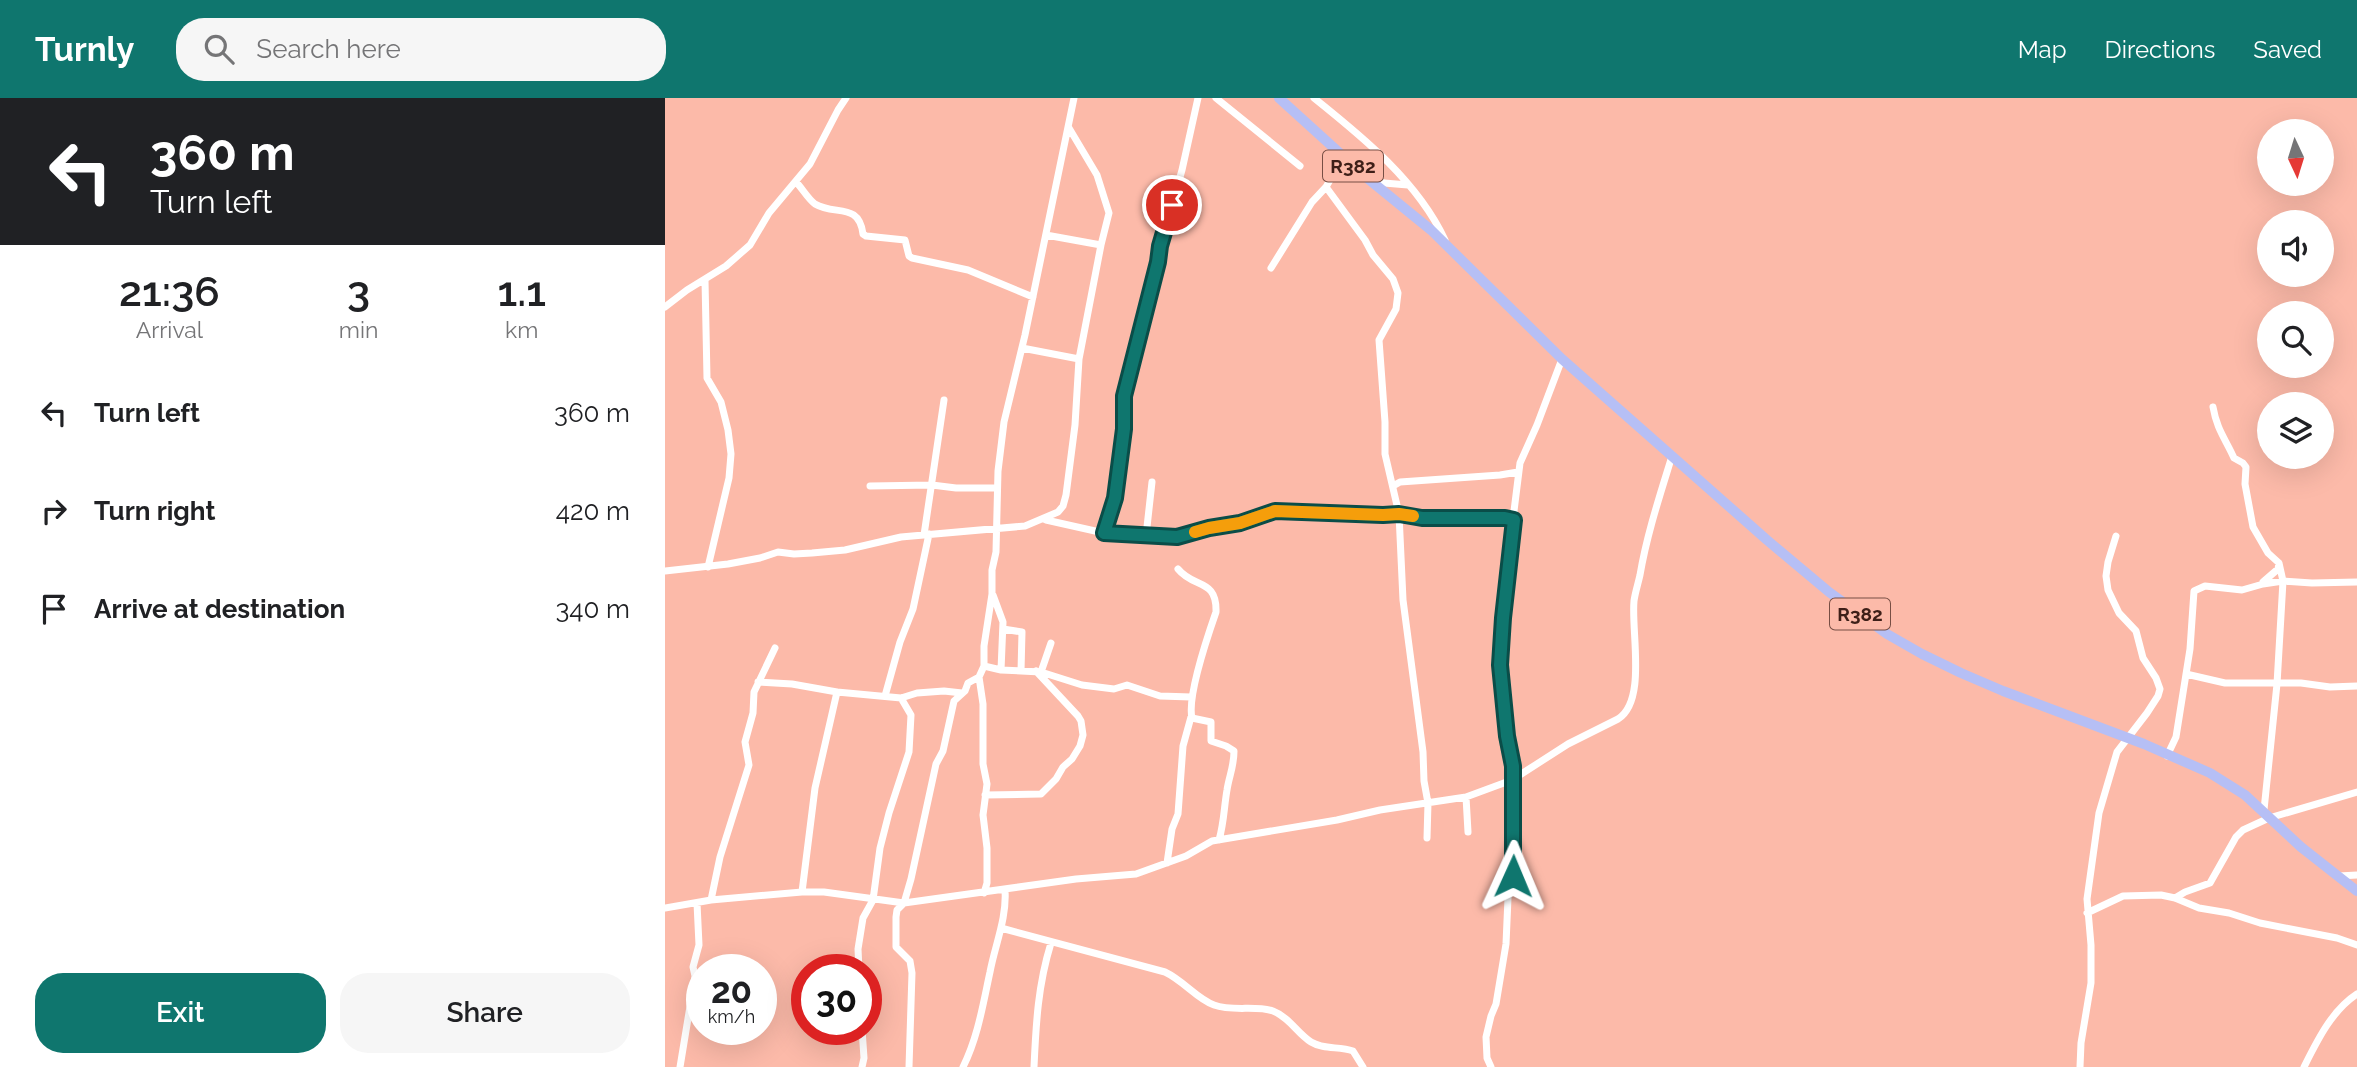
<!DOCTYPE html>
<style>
body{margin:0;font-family:Raleway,sans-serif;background:#f6f6f6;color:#202124;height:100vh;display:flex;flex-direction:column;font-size:26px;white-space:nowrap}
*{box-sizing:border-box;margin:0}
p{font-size:23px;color:#757577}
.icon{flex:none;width:38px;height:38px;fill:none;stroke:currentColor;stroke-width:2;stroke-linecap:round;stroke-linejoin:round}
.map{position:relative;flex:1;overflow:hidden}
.side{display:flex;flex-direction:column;background:#fff;width:665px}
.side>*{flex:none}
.top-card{background:#202124;color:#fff;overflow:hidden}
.needle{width:46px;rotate:176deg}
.fabs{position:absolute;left:1592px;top:21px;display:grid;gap:14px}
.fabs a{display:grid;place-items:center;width:77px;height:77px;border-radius:50%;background:#fff;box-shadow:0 7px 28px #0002;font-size:35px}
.speed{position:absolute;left:21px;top:856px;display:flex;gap:14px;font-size:35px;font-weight:700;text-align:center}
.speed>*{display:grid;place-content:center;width:91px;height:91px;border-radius:50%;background:#fff;box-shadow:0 7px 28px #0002;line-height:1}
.speed small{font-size:18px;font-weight:400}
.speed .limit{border:10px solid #d22;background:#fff;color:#111}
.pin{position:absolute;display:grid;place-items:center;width:60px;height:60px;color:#fff;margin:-30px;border:4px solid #fff;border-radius:50%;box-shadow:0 2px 7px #0007}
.me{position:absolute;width:77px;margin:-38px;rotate:1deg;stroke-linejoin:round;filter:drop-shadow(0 0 5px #0008)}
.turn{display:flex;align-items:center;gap:24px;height:147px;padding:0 35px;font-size:32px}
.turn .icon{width:91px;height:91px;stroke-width:2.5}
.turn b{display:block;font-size:49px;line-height:60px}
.eta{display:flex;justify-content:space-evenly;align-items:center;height:119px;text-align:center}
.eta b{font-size:42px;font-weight:600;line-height:49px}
.cta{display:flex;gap:14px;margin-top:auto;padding:14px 35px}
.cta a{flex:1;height:80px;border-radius:28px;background:#0f766e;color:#fff;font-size:28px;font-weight:600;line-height:80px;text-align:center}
.cta a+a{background:#f6f6f6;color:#202124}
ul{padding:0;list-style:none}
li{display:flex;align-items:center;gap:21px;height:98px;padding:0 35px}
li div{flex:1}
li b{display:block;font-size:26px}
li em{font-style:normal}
header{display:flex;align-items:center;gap:42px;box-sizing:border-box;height:98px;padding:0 35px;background:#0f766e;color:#fff}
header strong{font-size:33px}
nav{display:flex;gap:38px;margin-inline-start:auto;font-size:24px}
.search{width:490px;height:63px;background:#f6f6f6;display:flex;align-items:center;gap:18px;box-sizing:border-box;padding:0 24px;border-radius:28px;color:#757577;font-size:26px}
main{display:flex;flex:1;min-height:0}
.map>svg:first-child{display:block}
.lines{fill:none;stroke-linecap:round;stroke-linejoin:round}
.street{stroke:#fff;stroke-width:7}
.primary{stroke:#b6bff5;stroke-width:10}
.route-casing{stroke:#0a4d48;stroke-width:18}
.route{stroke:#0f766e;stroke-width:12}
.slow{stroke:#f59e0b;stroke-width:12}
.labels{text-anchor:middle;stroke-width:5;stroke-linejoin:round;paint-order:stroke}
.shield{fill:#fcbaa9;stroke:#774e44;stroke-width:2}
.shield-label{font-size:19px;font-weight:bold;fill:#3e1f18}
</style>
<header>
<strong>Turnly</strong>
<div class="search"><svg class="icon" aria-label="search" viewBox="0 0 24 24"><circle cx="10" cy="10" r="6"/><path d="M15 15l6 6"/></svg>Search here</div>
<nav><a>Map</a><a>Directions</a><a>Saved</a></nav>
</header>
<main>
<section class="side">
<div class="top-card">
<div class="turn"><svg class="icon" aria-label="left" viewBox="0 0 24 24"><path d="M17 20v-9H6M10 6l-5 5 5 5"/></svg><div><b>360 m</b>Turn left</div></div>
</div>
<div class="eta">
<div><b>21:36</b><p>Arrival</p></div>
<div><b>3</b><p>min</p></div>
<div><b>1.1</b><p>km</p></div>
</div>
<ul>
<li><svg class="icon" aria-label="left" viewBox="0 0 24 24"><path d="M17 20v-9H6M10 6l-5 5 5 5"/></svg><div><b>Turn left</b></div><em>360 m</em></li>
<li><svg class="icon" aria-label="right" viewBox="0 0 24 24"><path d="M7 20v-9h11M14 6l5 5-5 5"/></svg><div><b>Turn right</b></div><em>420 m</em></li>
<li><svg class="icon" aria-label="arrive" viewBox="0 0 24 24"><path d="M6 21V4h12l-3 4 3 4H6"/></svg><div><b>Arrive at destination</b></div><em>340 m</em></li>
</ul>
<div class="cta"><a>Exit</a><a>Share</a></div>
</section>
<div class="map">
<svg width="1692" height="969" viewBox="0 0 1692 969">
<rect width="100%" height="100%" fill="#fcbaa9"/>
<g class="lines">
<path class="street" d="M551,0L635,68
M649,0C699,40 753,84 780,142
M706,81L719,85L743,87
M131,84C137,90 143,101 150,106C170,118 194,104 198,136L201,138L240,142L244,158L247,160L303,172L368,199
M661,89L700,142L708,157L728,181L733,195L731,211L714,242L720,324V356L734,416L738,502L758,654L759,683L763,705L762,740
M381,137L436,147
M606,170L647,104L661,89L678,59
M40,182L42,280L56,304L63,332L66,356L64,380L43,469
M0,209L22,192L61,168L85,147L104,115L145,66L173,12L181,0
M357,250L414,261
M1548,309C1552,332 1560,340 1569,360L1578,365L1581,369L1580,386L1588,429L1603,455L1614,465L1613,471L1598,484
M205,388L267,387L291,390H332
M728,388L735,384L835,377L853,374
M381,422L439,435L512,440L544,430L575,425L610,413L718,417L734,416L757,420H840L849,422
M439,435L450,400L459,331V298L493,164L495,148L517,72L533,0
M259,437L279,302
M481,438L487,384
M513,471C529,491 552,480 551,514C543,537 522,599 527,620L546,624V643L561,648L569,653C569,669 564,678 562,692C559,709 559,725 554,742
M0,473L63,466L95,460L113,454L129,456L147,455L180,452L236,439L360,428L393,414L398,408L401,397L410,327L414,261L436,147L444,115L432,77L404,30
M328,497L338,524L336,572
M338,531L357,534L356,573
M319,568L336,572L376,574L417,587L449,591L462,587L495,598L526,599
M376,574L386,545
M1521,576L1560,585H1636L1665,589L1692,588
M314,579L318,606V666L322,686L318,717L322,750V785L319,795
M93,584L127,586L172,594L236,600L252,595L279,593L297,595
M220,598L235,544L248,511L264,436
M1502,658L1511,639L1525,551L1529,493L1540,488L1577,492L1598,486L1618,483L1647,485L1692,484
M320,697L376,696L391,681L398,669L407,661L415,648L418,637L416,623L413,618L371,573
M801,699L803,734
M1599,712L1612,586L1618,483L1614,465
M502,765L507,731L513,716L518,648L526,619
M1674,778L1692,777
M137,794L150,690L172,594
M1510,800L1520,794L1545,785L1571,739L1578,732L1604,720L1692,694
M46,802L55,759L84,667L80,644L88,615L89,594L110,550
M0,810L46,802L137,794H159L239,805L411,781L471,776L521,758L547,743L672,722L715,712L801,699L847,682L903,646L953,621C982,603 966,534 969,503C970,495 973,486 975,477C982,436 995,397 1007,358
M1422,815L1458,798L1496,797L1510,800L1534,810L1564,815L1595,825L1672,840L1692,847
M336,830L500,874C519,883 532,901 549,907C568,914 590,907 608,913C624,919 632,935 646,944C659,952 674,948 688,953L698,969
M194,872L193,851L198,820L208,802L215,750L224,715L244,654L246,617L236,600
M15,969L30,878L28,869L34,847L32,805
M197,969L199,960L197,931
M244,969L247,875L245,863L231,849V819L232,812L239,805L246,781L271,666L278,653L289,603L300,593L303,585L314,579L319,568V548L327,496V472L331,454L333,373L339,324L360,237L409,0
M298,969C313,939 318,906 325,874C330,847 342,820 340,792
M369,969C371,925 373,887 386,845
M826,969L822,960L821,939L826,918L831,906L841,846L843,800L849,764L848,668L842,638L835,567L846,437L855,365L872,327L897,261
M1415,969L1416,945L1426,885V847L1422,801L1434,715L1452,654L1482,615L1493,598L1495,591L1491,580L1478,560L1471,533L1454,515L1443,492L1441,478L1443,464L1451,438
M1639,969C1652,943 1667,912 1692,896"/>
<path class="primary" d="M614,0L701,79L766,132L897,261L1102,442L1164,494L1222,536L1257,556L1296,575L1338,593L1479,646L1545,675L1580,697L1636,749L1692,793"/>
</g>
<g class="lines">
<defs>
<path id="route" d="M507,107L495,148L493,164L459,298V331L450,400L439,435L512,439L544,430L575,425L610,413L718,417L734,416L757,420H840L849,422L838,520L835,567L842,638L848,668V778"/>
</defs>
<use href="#route" class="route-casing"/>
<use href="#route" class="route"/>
<path class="slow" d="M530,434L544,430L575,425L610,413L718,417L734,416L748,418"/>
</g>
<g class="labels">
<g class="shield">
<rect x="658" y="52.5" width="60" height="31" rx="5"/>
<rect x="1165" y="500.5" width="60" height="31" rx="5"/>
</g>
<g class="shield-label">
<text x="688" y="75">R382</text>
<text x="1195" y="523">R382</text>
</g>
</g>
</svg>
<div class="fabs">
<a><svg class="needle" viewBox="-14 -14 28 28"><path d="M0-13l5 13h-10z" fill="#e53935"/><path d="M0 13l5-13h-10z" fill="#757577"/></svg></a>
<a><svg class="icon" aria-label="sound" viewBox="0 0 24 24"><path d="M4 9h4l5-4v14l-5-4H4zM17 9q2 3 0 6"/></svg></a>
<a><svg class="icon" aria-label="search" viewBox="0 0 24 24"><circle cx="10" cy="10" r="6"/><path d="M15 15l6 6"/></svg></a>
<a><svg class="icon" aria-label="layers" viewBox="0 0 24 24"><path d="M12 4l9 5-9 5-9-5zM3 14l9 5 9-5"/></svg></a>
</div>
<div class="speed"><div>20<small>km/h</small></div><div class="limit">30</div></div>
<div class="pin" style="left:507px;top:107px;background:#d93025"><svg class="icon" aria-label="arrive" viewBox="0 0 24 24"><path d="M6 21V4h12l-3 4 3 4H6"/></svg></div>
<svg class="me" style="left:848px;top:778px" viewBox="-20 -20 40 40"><path d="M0-17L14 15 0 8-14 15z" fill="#0f766e" stroke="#fff" stroke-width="4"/></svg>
</div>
</main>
